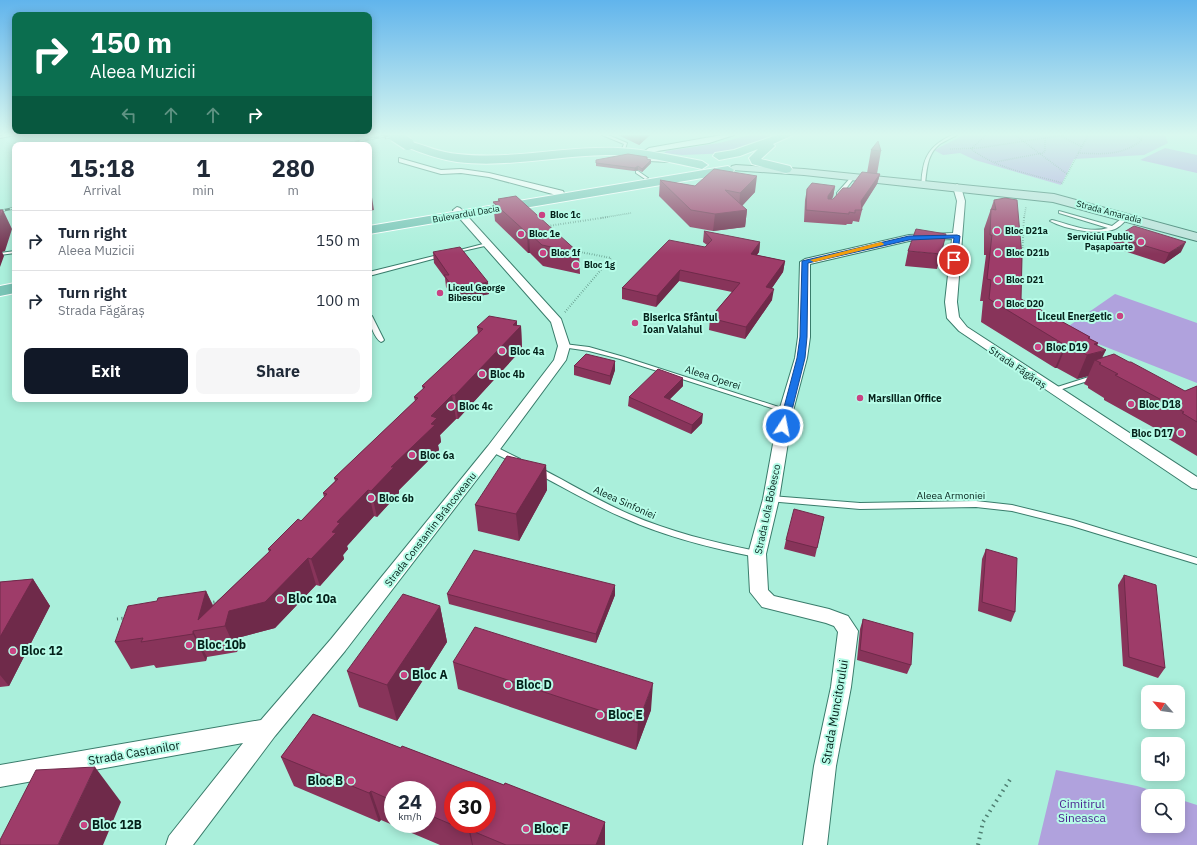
<!DOCTYPE html>
<meta charset="utf-8">
<style>
body{margin:0;font-family:"IBM Plex Sans",sans-serif;background:#f6f6f7;color:#1f2937;height:100vh;display:flex;flex-direction:column;font-size:15px;white-space:nowrap}
*{box-sizing:border-box;margin:0}
p{font-size:13px;color:#747a83}
.icon{flex:none;width:22px;height:22px;fill:none;stroke:currentColor;stroke-width:2;stroke-linecap:round;stroke-linejoin:round}
.map{position:relative;flex:1;overflow:hidden}
.side{position:absolute;left:12px;top:142px;width:360px;height:260px;display:flex;flex-direction:column;background:#fff;border-radius:8px;box-shadow:0 2px 10px #0003}
.side>*{flex:none}
.banner{position:absolute;left:12px;top:12px;width:360px;height:122px;border-radius:8px;box-shadow:0 2px 10px #0003;background:#0b6e4f;color:#fff;overflow:hidden}
.needle{width:26px;rotate:298deg}
.tools{position:absolute;left:1141px;top:685px;display:grid;gap:8px}
.tools a{display:grid;place-items:center;width:44px;height:44px;border-radius:8px;background:#fff;box-shadow:0 2px 10px #0003;font-size:20px}
.speed{position:absolute;left:384px;top:781px;display:flex;gap:8px;font-size:20px;font-weight:700;text-align:center}
.speed>*{display:grid;place-content:center;width:52px;height:52px;border-radius:50%;background:#fff;box-shadow:0 2px 10px #0003;line-height:1}
.speed small{font-size:10px;font-weight:400}
.speed .limit{border:6px solid #d22;background:#fff;color:#111}
.pin{position:absolute;display:grid;place-items:center;width:34px;height:34px;color:#fff;margin:-17px;border:2px solid #fff;border-radius:50%;box-shadow:0 1px 4px #0007}
.me{position:absolute;width:44px;margin:-22px;rotate:11deg;stroke-linejoin:round;filter:drop-shadow(0 0 3px #0008)}
.turn{display:flex;align-items:center;gap:14px;height:84px;padding:0 12px;font-size:18px}
.turn .icon{width:52px;height:52px;stroke-width:2.5}
.turn b{display:block;font-size:28px;line-height:34px}
.lanes{display:flex;align-items:center;height:38px;padding:0 12px;background:#0003;justify-content:center;gap:20px;direction:ltr}
.lanes .off{opacity:.35}
.eta{display:flex;justify-content:space-evenly;align-items:center;height:68px;text-align:center}
.eta b{font-size:24px;font-weight:700;line-height:28px}
.button{display:flex;gap:8px;margin-top:auto;padding:8px 12px}
.button a{flex:1;height:46px;border-radius:8px;background:#111827;color:#fff;font-size:16px;font-weight:700;line-height:46px;text-align:center}
.button a+a{background:#f6f6f7;color:#1f2937}
ul{padding:0;list-style:none}
li{display:flex;align-items:center;gap:12px;height:60px;padding:0 12px;border-top:1px solid #e0e1e3}
li div{flex:1}
li b{display:block;font-size:15px}
li em{font-style:normal}
.map>svg:first-child{display:block}
.green{fill:#b0a2dd}
.lines{fill:none;stroke-linecap:round;stroke-linejoin:round}
.service-casing{stroke:#397c6b;stroke-width:2}
.minor-casing{stroke:#397c6b;stroke-width:2}
.secondary-casing{stroke:#397c6b;stroke-width:2}
.primary-casing{stroke:#fff;stroke-width:2}
.path-far3{stroke:#4f7f72;stroke-width:1.5;stroke-dasharray:0.5 1.5;stroke-linecap:butt}
.path-far2{stroke:#4f7f72;stroke-width:2;stroke-dasharray:0.5 2;stroke-linecap:butt}
.path-far1{stroke:#4f7f72;stroke-width:3;stroke-dasharray:1 3.5;stroke-linecap:butt}
.path{stroke:#4f7f72;stroke-width:4;stroke-dasharray:1.5 4.5;stroke-linecap:butt}
.service{fill:#fff;fill-rule:evenodd}
.minor{fill:#fff;fill-rule:evenodd}
.secondary{fill:#bce2da;fill-rule:evenodd}
.primary{fill:#79c5b6;fill-rule:evenodd}
.rail-casing{stroke:#4f7f72;stroke-width:2.5}
.rail{stroke:#b7fce8;stroke-width:1.5;stroke-dasharray:5;stroke-linecap:butt}
.primary-bridge-casing{stroke:#fff;stroke-width:14;stroke-linecap:butt}
.primary-bridge{stroke:#79c5b6;stroke-width:12}
.wall{fill:#88345a;fill-rule:evenodd}
.shaded-wall{fill:#6f2a4a}
.building{fill:#9e3c69;stroke:#6f2a4a;fill-rule:evenodd}
.route{fill:#1a73e8;stroke:#114b97}
.slow{fill:#f59e0b}
.poi-dot{fill:#c94383;stroke:#b7fce8;stroke-width:1.5}
.labels{text-anchor:middle;stroke-width:4;stroke-linejoin:round;paint-order:stroke}
.far-street-label{font-size:9px;fill:#04211a;stroke:#b7fce8}
.far-poi-label{font-size:9px;font-weight:bold;fill:#04211a;stroke:#b7fce8;text-anchor:start}
.poi-label{font-size:10px;font-weight:bold;fill:#04211a;stroke:#b7fce8;text-anchor:start}
.street-label{font-size:10px;fill:#04211a;stroke:#b7fce8}
.near-poi-label{font-size:12px;font-weight:bold;fill:#04211a;stroke:#b7fce8;text-anchor:start}
.near-street-label{font-size:12px;fill:#04211a;stroke:#b7fce8}
.near-park-label{font-size:12px;fill:#4a1f8e;stroke:#b7fce8}
</style>
<div class="map">
<svg width="1197" height="845" viewBox="0 0 1197 845">
<rect width="100%" height="100%" fill="#aaefdb"/>
<path class="green" d="M750,135H772L730,153L682,155L664,153L667,151L719,143Z
M964,135H1165L1168,143L1144,155L1074,159L1061,185L975,160L960,153L943,155L934,150Z
M1165,148L1197,155V173L1140,160Z
M1115,294L1197,323V383L1063,330Z
M1056,770L1137,786L1169,796H1148V826H1178V799L1197,805V845H1038Z"/>
<g class="lines">
<defs>
<path id="service" d="M5,135H15L0,138V136Z
M602,135H608L627,143L624,152L621,151L624,144Z
M952,135H957C951,138 945,141 940,144C927,154 927,169 925,184L922,185C921,180 922,174 923,169C926,151 936,143 952,135Z
M649,159L670,160L672,161L670,162L648,161V159Z
M636,171H638L648,178L645,179L636,173Z
M852,176L855,177L841,195H837V193Z
M1059,211L1112,226L1125,216L1129,217C1125,221 1120,227 1115,229C1099,236 1064,229 1050,221L1052,220C1069,224 1089,234 1108,228L1059,213Z
M487,243H489V245L454,253L452,252Z
M15,251V253L0,255V253Z
M442,254H444V256L369,276V272Z
M369,314L372,316L384,340L383,341L381,342C374,338 369,322 369,314Z
M564,344L589,347L624,357L788,410L789,411L786,413L784,412L620,359L589,351L562,347L561,346L562,345Z
M1095,375L1098,377L1097,378L1053,392L1050,390L1051,389Z
M490,447H496L520,459L521,461L520,463H514L490,451L489,449Z
M536,469H542C571,484 599,501 629,514C670,532 713,542 756,551L759,552L760,554L759,556L756,557C711,548 666,537 624,518C593,505 565,488 536,473L535,471Z
M771,496L860,503L976,501L1012,505L1073,520L1197,558V564L1072,526L1012,511L976,507L860,509L768,501L767,499L768,497Z"/>
<path id="minor" d="M722,135H734L709,143L651,152L644,156L640,154L649,148Z
M399,158L441,170L461,169L489,173L563,191L564,193L560,196L489,177L461,173L441,174L399,162Z
M957,184L961,187L965,201L957,302L959,317L967,327L1197,477V489L1192,488L959,331L947,318L945,302L952,239L909,241L810,264V337L807,358L793,411L779,499L766,554L768,590L774,596L829,609L848,616L858,631L851,687L836,766L827,845H803L814,766L831,687L838,632L834,626L826,623L762,607L750,592L748,554L763,499L779,411L795,358L798,337L800,262L805,259L909,235L953,233L957,201L953,187Z
M457,207L460,208L561,319L570,346L566,360L498,452L345,651L275,736L193,845H166L169,836L243,743L0,787V765L261,720L331,639L488,446L554,360L558,346L551,322L454,212L453,210Z"/>
<path id="secondary" d="M736,165L804,169L1054,194L1197,233V241L1053,202L804,175L732,170L730,168L732,166Z"/>
<path id="primary" d="M777,135H793L773,144L775,146L761,159L790,166L792,169L790,172L786,173L752,164L749,158L758,149L740,156L719,160L713,156L715,153L734,150Z
M408,141C425,145 440,153 458,154C511,160 564,146 618,148C646,149 674,156 702,161L708,165L702,169C670,162 638,154 606,155C556,156 506,168 457,162C438,159 421,153 404,146L402,144Z
M728,166L734,170L732,173L369,234V226Z
M15,283V293L0,296V286Z"/>
</defs>
<use href="#service" class="service-casing"/>
<use href="#minor" class="minor-casing"/>
<use href="#secondary" class="secondary-casing"/>
<use href="#primary" class="primary-casing"/>
<path class="path-far3" d="M986,135L971,149C997,169 1031,174 1062,183
M1015,135L1067,174
M1061,136L1082,147
M950,149L979,148L1065,135
M1078,153C1102,154 1122,156 1142,140L1135,135
M995,162L1043,153L1045,151V138
M1062,184L1088,135
M601,218L631,213
M1024,218L1026,207"/>
<path class="path-far2" d="M550,227L548,226L608,217
M1022,258L1024,217
M565,312L611,258L575,251"/>
<path class="path-far1" d="M209,603L220,601
M117,619L125,618"/>
<path class="path" d="M978,845L983,822L1011,778"/>
<use href="#service" class="service"/>
<use href="#minor" class="minor"/>
<use href="#secondary" class="secondary"/>
<use href="#primary" class="primary"/>
<defs>
<path id="rail" d="M386,138L401,135
M340,145L390,135
M0,211L15,208"/>
</defs>
<use href="#rail" class="rail-casing"/>
<use href="#rail" class="rail"/>
<defs>
<path id="primary-bridge" d="M394,135L408,144"/>
</defs>
<use href="#primary-bridge" class="primary-bridge-casing"/>
<use href="#primary-bridge" class="primary-bridge"/>
</g>
<path class="wall" d="M618,135H650L639,145Z
M871,150L881,151L877,174H880L877,184L862,208V210L859,222L853,221L852,224H847L846,225L804,222L805,200L807,189L835,186L833,197L831,199H833L850,188L867,173Z
M647,159L651,163L642,172L638,170L634,171L596,166V160Z
M660,180L695,186L755,192L742,206L747,210L745,227L713,231L690,227L659,196Z
M498,199L579,253L580,274L543,266L530,253H528L495,221L493,202L498,201Z
M994,200L1021,299L1090,337L1089,338L1098,343L1097,345L1102,358L1185,391L1197,386V456L1167,438L1169,436L1104,400V398L1088,388V386L1084,384L1088,376L1077,379L1057,368H1055L981,322L983,301H980L986,255H984V229Z
M704,231L760,242L759,252L757,255L785,261L783,272L772,288V300L745,339L709,330L710,318L732,292L679,281L656,307L622,299V288L705,247L707,245L703,242Z
M1116,237L1181,252L1164,264L1112,247Z
M908,251L941,254L937,269L905,266Z
M433,252L489,294L456,301L446,287L445,278L434,263Z
M517,321V325L521,326L522,349L458,419H456L440,435L441,442L438,445L439,450L399,490V493L377,517L374,516L347,546L348,549L343,555L344,559L320,586L316,585L275,628L241,637L237,652L207,657L206,661L156,668L154,665L131,669L115,642L157,601L206,591L213,605L269,552L268,549L301,521L324,497L323,493L335,481L334,478L415,401L414,397L423,389L422,386L478,334L477,327Z
M615,361V370L610,385L574,375V366Z
M683,378V386L669,400L702,423L691,434L628,406L629,397Z
M546,465L547,490L519,541L478,531L475,505Z
M824,517L815,557L784,549L786,540Z
M986,549L1015,612L1011,622L978,611L982,559Z
M1124,575L1165,668L1158,678L1123,666L1118,585Z
M33,579L50,606L9,686L0,687V582Z
M447,594L615,595L596,643L449,604Z
M440,606L447,642L397,721L359,707L347,671Z
M863,619L911,665L907,674L857,660L860,629Z
M453,662L651,710L636,750L458,689Z
M313,714L401,748L402,746L504,785L505,783L605,822V845H440L381,820L379,822L294,786L281,757ZM393,790H427V824H393ZM453,790H487V824H453Z"/>
<path class="shaded-wall" d="M640,135H650L639,145Z
M651,160V163L642,172V169Z
M638,166V170L634,171L635,168Z
M880,174L877,184L860,210L861,201Z
M757,176L755,192L739,209L740,193Z
M835,186L833,197L826,207L828,196Z
M369,191H371L374,210L369,211Z
M3,210L12,229L5,251L2,252L4,256L0,267V218Z
M747,210L745,227L713,231L715,214Z
M527,233H529L530,253H528Z
M760,242L759,252L749,265L751,254Z
M1186,242L1181,252L1164,264L1169,253Z
M785,261L783,272L765,298L766,287Z
M680,270L679,281L656,307L657,296Z
M488,282L489,294L456,301L454,289Z
M774,289L772,300L745,339L746,327Z
M517,321V330L521,326L522,349L458,419L455,395Z
M1098,343L1093,354L1106,350L1100,362L1095,360L1088,376L1077,379L1087,355L1094,344Z
M1067,344L1057,368H1055L1065,345Z
M615,361V370L610,385V376Z
M683,378V386L663,406L664,397Z
M452,395L456,419L440,435L441,442L438,445L439,450L399,490V493L377,517L371,491L431,416Z
M703,414L702,423L691,434L692,425Z
M546,465L547,490L519,541L516,514Z
M368,490L374,516L347,546L348,549L343,555L344,559L320,586L311,559L332,532L337,522Z
M308,558L316,585L275,628L241,637L237,652L225,626L229,611Z
M33,579L50,606L9,686L0,675V637Z
M615,585V595L596,643V634Z
M206,591L218,618L198,620Z
M440,606L447,642L397,721L387,685Z
M193,631L207,657L206,661L193,634Z
M653,683L651,710L636,750L638,723Z
M95,767L121,802L103,845H58Z
M371,791L381,820L379,822L369,793Z
M605,822V845H596Z
M470,830L473,845H472L469,832Z"/>
<path class="building" d="M878,141L881,151L871,150Z
M628,154L647,157V159L651,160L642,169L638,166L635,168L596,163V160Z
M714,169L757,176L740,193L725,190L747,210L715,214L691,210L660,180L695,186Z
M862,172L880,174L861,201L862,210H855V213L849,212V214L806,210L807,189L812,183L835,186L828,196V199H833L843,188H850Z
M516,196L579,253L542,245L529,233H527L493,202L500,201L498,199Z
M1005,198L1017,200L1022,257L1021,299L1090,337L1088,338L1098,343L1094,344L1106,350L1087,355L1067,344L1065,345L989,299L991,280L987,279L992,235H990L991,209L996,210L994,200Z
M0,210H3L0,218Z
M1134,226L1186,242L1169,253L1116,237Z
M916,229L946,234L941,254L908,251Z
M704,231L760,242L751,254L785,261L766,287L774,289L746,327L710,318L740,283L680,270L657,296L622,288L669,240L705,247L712,240Z
M460,247L488,282L454,289L444,275H449L433,252Z
M489,316L517,321L513,325L521,326L455,395H452L431,416L437,418L431,424L435,425L391,467H394L371,491L368,490L337,522L340,523L332,532L336,533L311,559L308,558L265,602L229,611L225,626L193,631V634L141,642L143,638L115,642L128,606L157,601L158,598L206,591L198,620L271,550L268,549L298,519L301,521L327,494L323,493L338,479L334,478L418,398L414,397L425,387L422,386L483,329L477,327Z
M586,354L615,361L610,376L574,366Z
M1114,354L1129,362H1131L1185,391L1197,386V422L1182,413L1184,412L1115,375L1118,374L1099,364L1101,363L1095,360Z
M658,369L683,378L664,397L703,414L692,425L629,397Z
M507,456L546,465L516,514L475,505Z
M794,509L824,517L817,548L786,540Z
M986,549L1017,558L1015,612L982,602Z
M474,550L615,585L596,634L447,594Z
M1124,575L1156,585L1165,668L1129,657Z
M33,579L0,637V582Z
M403,594L440,606L387,685L347,671Z
M863,619L913,633L911,665L860,650Z
M475,627L653,683L638,723L453,662Z
M313,714L401,748L402,746L504,785L505,783L605,822L596,845H506L470,830L469,832L427,814V790H393V801L371,791L369,793L281,757ZM453,790H487V824H453Z
M95,767L58,845H0V840L36,770Z"/>
<linearGradient id="sky" x2="0" y2="1"><stop stop-color="#61b4ec"/><stop offset="0.53" stop-color="#d9f8ef"/><stop offset="1" stop-color="#d9f8ef" stop-opacity="0"/></linearGradient>
<rect width="1197" height="254" fill="url(#sky)"/>
<path class="route" d="M957,235L960,236L957,260L954,262L951,260L954,238L909,240L808,263L807,337L805,358L788,426L786,427H780L779,426L797,358L800,337L802,261L909,236Z"/>
<path class="slow" d="M881,242L884,244L883,245L814,262L810,260Z"/>
<g class="poi-dot">
<circle cx="542" cy="215" r="4"/>
<circle cx="997" cy="231" r="4"/>
<circle cx="521" cy="234" r="4"/>
<circle cx="1141" cy="242" r="4"/>
<circle cx="543" cy="253" r="4"/>
<circle cx="998" cy="253" r="4"/>
<circle cx="576" cy="265" r="4"/>
<circle cx="998" cy="280" r="4"/>
<circle cx="440" cy="293" r="4"/>
<circle cx="998" cy="304" r="4"/>
<circle cx="1120" cy="316" r="4"/>
<circle cx="635" cy="323" r="4"/>
<circle cx="1038" cy="347" r="4"/>
<circle cx="502" cy="351" r="4"/>
<circle cx="482" cy="374" r="4"/>
<circle cx="860" cy="398" r="4"/>
<circle cx="1131" cy="404" r="4"/>
<circle cx="451" cy="406" r="4"/>
<circle cx="1181" cy="433" r="4"/>
<circle cx="412" cy="455" r="4"/>
<circle cx="371" cy="498" r="4"/>
<circle cx="280" cy="599" r="4"/>
<circle cx="189" cy="645" r="4"/>
<circle cx="13" cy="651" r="4"/>
<circle cx="404" cy="675" r="4"/>
<circle cx="508" cy="685" r="4"/>
<circle cx="600" cy="715" r="4"/>
<circle cx="351" cy="781" r="4"/>
<circle cx="84" cy="825" r="4"/>
<circle cx="526" cy="829" r="4"/>
</g>
<g class="labels">
<g class="far-street-label">
<text transform="translate(1109 212) rotate(15)" y="3">Strada Amaradia</text>
<text transform="translate(466 214) rotate(-10)" y="3">Bulevardul Dacia</text>
</g>
<g class="far-poi-label">
<text x="550" y="218">Bloc 1c</text>
<text x="1005" y="234">Bloc D21a</text>
<text x="529" y="237">Bloc 1e</text>
<text x="1133" y="240" text-anchor="end">Serviciul Public<tspan x="1133" dy="10">Pașapoarte</tspan></text>
<text x="551" y="256">Bloc 1f</text>
<text x="1006" y="256">Bloc D21b</text>
<text x="584" y="268">Bloc 1g</text>
<text x="1006" y="283">Bloc D21</text>
<text x="448" y="291">Liceul George<tspan x="448" dy="10">Bibescu</tspan></text>
<text x="1006" y="307">Bloc D20</text>
</g>
<g class="poi-label">
<text x="1112" y="320" text-anchor="end">Liceul Energetic</text>
<text x="643" y="321">Biserica Sfântul<tspan x="643" dy="12">Ioan Valahul</tspan></text>
<text x="1046" y="351">Bloc D19</text>
<text x="510" y="355">Bloc 4a</text>
<text x="490" y="378">Bloc 4b</text>
<text x="868" y="402">Marsilian Office</text>
<text x="1139" y="408">Bloc D18</text>
<text x="459" y="410">Bloc 4c</text>
<text x="1173" y="437" text-anchor="end">Bloc D17</text>
<text x="420" y="459">Bloc 6a</text>
<text x="379" y="502">Bloc 6b</text>
</g>
<g class="street-label">
<text transform="translate(1018 367) rotate(34)" y="4">Strada Făgăraș</text>
<text transform="translate(713 377) rotate(18)" y="4">Aleea Operei</text>
<text x="951" y="499">Aleea Armoniei</text>
<text transform="translate(625 502) rotate(24)" y="4">Aleea Sinfoniei</text>
<text transform="translate(767 509) rotate(-78)" y="4">Strada Lola Bobesco</text>
<text transform="translate(430 529) rotate(-52)" y="4">Strada Constantin Brâncoveanu</text>
</g>
<g class="near-poi-label">
<text x="288" y="603">Bloc 10a</text>
<text x="197" y="649">Bloc 10b</text>
<text x="21" y="655">Bloc 12</text>
<text x="412" y="679">Bloc A</text>
<text x="516" y="689">Bloc D</text>
<text x="608" y="719">Bloc E</text>
<text x="343" y="785" text-anchor="end">Bloc B</text>
<text x="92" y="829">Bloc 12B</text>
<text x="534" y="833">Bloc F</text>
</g>
<g class="near-street-label">
<text transform="translate(835 712) rotate(-80)" y="4">Strada Muncitorului</text>
<text transform="translate(134 753) rotate(-10)" y="4">Strada Castanilor</text>
</g>
<g class="near-park-label">
<text x="1082" y="808">Cimitirul<tspan x="1082" dy="14">Sineasca</tspan></text>
</g>
</g>
</svg>
<div class="tools">
<a><svg class="needle" viewBox="-14 -14 28 28"><path d="M0-13l5 13h-10z" fill="#e53935"/><path d="M0 13l5-13h-10z" fill="#747a83"/></svg></a>
<a><svg class="icon" aria-label="sound" viewBox="0 0 24 24"><path d="M4 9h4l5-4v14l-5-4H4zM17 9q2 3 0 6"/></svg></a>
<a><svg class="icon" aria-label="search" viewBox="0 0 24 24"><circle cx="10" cy="10" r="6"/><path d="M15 15l6 6"/></svg></a>
</div>
<div class="speed"><div>24<small>km/h</small></div><div class="limit">30</div></div>
<div class="pin" style="left:954px;top:260px;background:#d93025"><svg class="icon" aria-label="arrive" viewBox="0 0 24 24"><path d="M6 21V4h12l-3 4 3 4H6"/></svg></div>
<svg class="me" style="left:783px;top:426px" viewBox="-20 -20 40 40"><circle r="17" fill="#1a73e8" stroke="#fff" stroke-width="3"/><path d="M0-11L8 9 0 5-8 9z" fill="#fff"/></svg>
<div class="banner">
<div class="turn"><svg class="icon" aria-label="right" viewBox="0 0 24 24"><path d="M7 20v-9h11M14 6l5 5-5 5"/></svg><div><b>150 m</b>Aleea Muzicii</div></div>
<div class="lanes"><svg class="icon off" aria-label="left" viewBox="0 0 24 24"><path d="M17 20v-9H6M10 6l-5 5 5 5"/></svg><svg class="icon off" aria-label="ahead" viewBox="0 0 24 24"><path d="M12 20V5M6 11l6-6 6 6"/></svg><svg class="icon off" aria-label="ahead" viewBox="0 0 24 24"><path d="M12 20V5M6 11l6-6 6 6"/></svg><svg class="icon" aria-label="right" viewBox="0 0 24 24"><path d="M7 20v-9h11M14 6l5 5-5 5"/></svg></div>
</div>
<section class="side">
<div class="eta">
<div><b>15:18</b><p>Arrival</p></div>
<div><b>1</b><p>min</p></div>
<div><b>280</b><p>m</p></div>
</div>
<ul>
<li><svg class="icon" aria-label="right" viewBox="0 0 24 24"><path d="M7 20v-9h11M14 6l5 5-5 5"/></svg><div><b>Turn right</b><p>Aleea Muzicii</p></div><em>150 m</em></li>
<li><svg class="icon" aria-label="right" viewBox="0 0 24 24"><path d="M7 20v-9h11M14 6l5 5-5 5"/></svg><div><b>Turn right</b><p>Strada Făgăraș</p></div><em>100 m</em></li>
</ul>
<div class="button"><a>Exit</a><a>Share</a></div>
</section>
</div>
